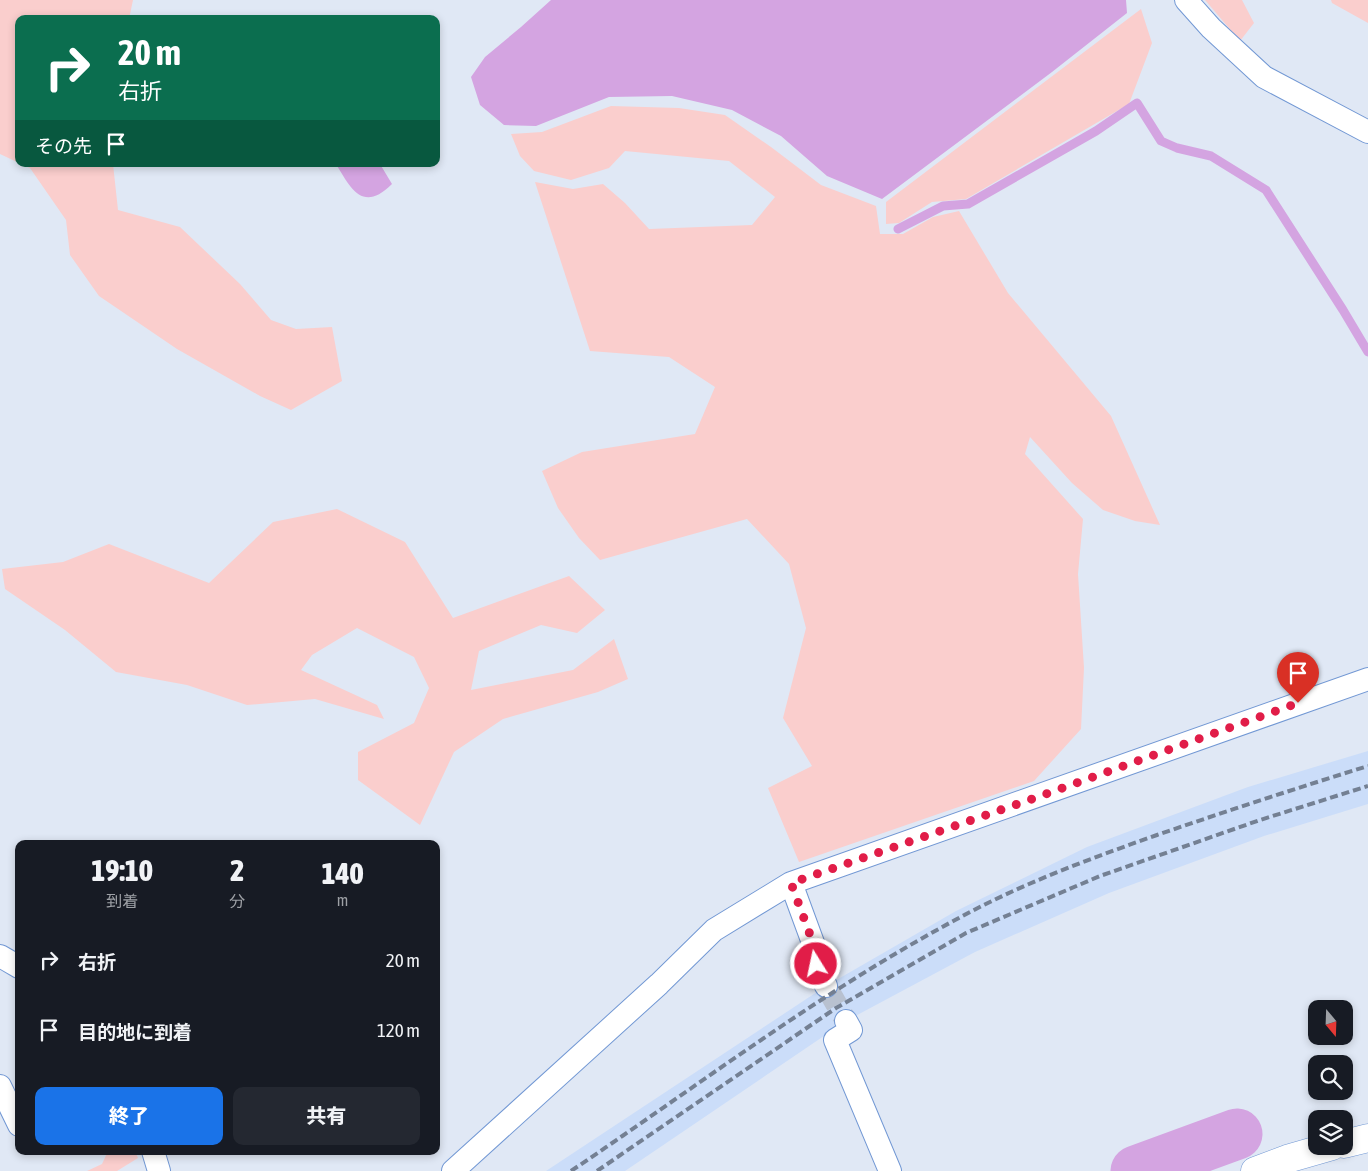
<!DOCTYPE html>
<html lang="ja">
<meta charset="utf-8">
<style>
body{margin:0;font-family:"Asap Condensed","Noto Sans JP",sans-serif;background:#242831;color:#f1f3f6;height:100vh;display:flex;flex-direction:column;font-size:19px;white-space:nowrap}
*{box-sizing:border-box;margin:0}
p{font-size:16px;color:#9ea1a6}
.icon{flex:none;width:28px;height:28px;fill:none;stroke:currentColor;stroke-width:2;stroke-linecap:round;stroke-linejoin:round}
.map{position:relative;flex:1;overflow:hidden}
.side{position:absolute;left:15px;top:840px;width:425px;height:315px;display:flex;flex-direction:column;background:#171b24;border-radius:10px;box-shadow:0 2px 8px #0003}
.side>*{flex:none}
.guide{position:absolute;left:15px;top:15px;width:425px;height:152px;border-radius:10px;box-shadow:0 2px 8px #0003;background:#0b6e4f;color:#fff;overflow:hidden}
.needle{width:32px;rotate:161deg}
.controls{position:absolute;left:1308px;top:1000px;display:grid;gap:10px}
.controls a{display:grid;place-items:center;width:45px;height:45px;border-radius:10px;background:#171b24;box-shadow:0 2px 8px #0003;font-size:25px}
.pin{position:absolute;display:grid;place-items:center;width:42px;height:42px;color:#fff;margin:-51px -21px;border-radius:50% 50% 50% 0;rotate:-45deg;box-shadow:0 0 5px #0007}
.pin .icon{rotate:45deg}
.me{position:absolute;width:55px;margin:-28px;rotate:350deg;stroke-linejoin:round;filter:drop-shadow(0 0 4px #0008)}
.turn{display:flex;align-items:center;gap:18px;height:105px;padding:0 20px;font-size:22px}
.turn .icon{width:65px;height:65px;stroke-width:2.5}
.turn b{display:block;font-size:35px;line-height:42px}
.then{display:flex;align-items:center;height:48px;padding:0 20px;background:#0003;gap:10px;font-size:19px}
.eta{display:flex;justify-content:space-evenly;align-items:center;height:85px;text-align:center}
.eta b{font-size:30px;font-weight:800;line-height:35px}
.button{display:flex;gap:10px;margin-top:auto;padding:10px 20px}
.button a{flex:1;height:58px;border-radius:10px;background:#1a73e8;color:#fff;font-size:20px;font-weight:800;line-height:58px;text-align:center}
.button a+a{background:#242831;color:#f1f3f6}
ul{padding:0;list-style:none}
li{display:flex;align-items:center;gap:15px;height:70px;padding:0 20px}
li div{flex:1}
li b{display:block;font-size:19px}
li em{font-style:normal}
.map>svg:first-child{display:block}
.built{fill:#cbddf9}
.green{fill:#facecd}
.water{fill:#d4a4e1}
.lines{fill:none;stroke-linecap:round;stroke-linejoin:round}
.stream{stroke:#d4a4e1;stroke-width:9}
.river{stroke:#d4a4e1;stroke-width:51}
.minor-tunnel{stroke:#b8c1d0;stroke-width:22;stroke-dasharray:22 11;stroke-linecap:butt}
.minor-casing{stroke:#7298d4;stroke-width:24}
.primary-casing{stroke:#7298d4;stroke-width:29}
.minor{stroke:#fff;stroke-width:22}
.primary{stroke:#fff;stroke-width:28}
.rail{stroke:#748093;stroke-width:4;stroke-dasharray:8 4;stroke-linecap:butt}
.route{stroke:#e11d48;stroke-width:9;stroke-dasharray:0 16.2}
</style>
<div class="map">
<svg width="1368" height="1171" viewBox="0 0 1368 1171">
<rect width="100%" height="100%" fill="#e0e8f5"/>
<path class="built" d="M1368,751V804L1264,836L1109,893L975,952L846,1021L625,1171H546L826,986L956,911L1087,847L1248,787Z"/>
<path class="green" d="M0,0H133L129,19H19V163L0,154Z
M1205,0H1242L1254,23L1240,41Z
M1331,0H1368V23L1332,3Z
M1141,9L1152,43L1129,104L966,199L932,202L899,223L886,224V202Z
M611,106L679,108L725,115L771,147L821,185L876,206L880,234H903L933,217L959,211L1008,293L1111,416L1160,525L1135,521L1103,510L1072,483L1030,437L1025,454L1083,519L1078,574L1084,668L1081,729L1034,781L799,862L768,788L812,766L783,718L806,628L789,564L747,519L600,560L579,538L558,508L542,471L582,452L695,434L715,387L669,357L590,351L535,182L573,189L603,184L625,203L649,229L752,225L775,197L729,161L625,151L609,168L571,180L534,171L520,156L511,134L542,132Z
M20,164H113L118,210L180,227L240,284L271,320L296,329L332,327L342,381L291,410L260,396L177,349L99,296L70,255L66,220L30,168Z
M337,509L405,542L453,618L569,576L605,610L577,633L541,625L479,651L471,690L573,670L614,639L628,679L598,692L503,719L454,752L420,825L358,780V752L414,723L429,688L414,657L357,628L312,655L301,670L377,705L384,719L315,699L247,705L187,685L116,672L65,630L5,589L2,569L63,562L109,544L209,583L273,522Z
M108,1151H135L138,1158L117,1171H87L102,1164Z"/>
<path class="water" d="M551,0H1126L1127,13L1052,72L882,199L827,176L781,136L732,110L672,96L609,97L536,126L504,125L480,105L471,77L485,57L521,27Z
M336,164H380L392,184C363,213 351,189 336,164Z"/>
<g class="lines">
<path class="stream" d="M898,229L943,206L968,204L1096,131L1137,103L1161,141L1177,148L1211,156L1266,190L1343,310L1368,352"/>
<path class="river" d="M1136,1171L1237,1134"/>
<path class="minor-tunnel" d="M826,986L846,1021"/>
<defs>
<path id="minor" d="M1186,0L1211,28L1264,77L1368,132
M791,883L816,951V964L826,986
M0,956L19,967
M846,1021L851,1030L835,1040L890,1171
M0,1086L19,1125
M153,1151L159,1171
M453,1171L659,984L714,930L791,883L1368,679"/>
<path id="primary" d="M1344,1144L1368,1138
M1255,1171L1287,1159L1332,1146"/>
</defs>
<use href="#minor" class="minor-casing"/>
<use href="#primary" class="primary-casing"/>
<use href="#minor" class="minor"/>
<use href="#primary" class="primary"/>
<path class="rail" d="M571,1171C699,1085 822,991 957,919C1021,884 1089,859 1157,835C1227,811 1297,788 1368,766
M597,1171L836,1008L966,933L1100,876L1260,820L1368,786"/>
</g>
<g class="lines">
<path class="route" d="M816,964V951L791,883L1032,799L1298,703"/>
</g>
</svg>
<div class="controls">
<a><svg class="needle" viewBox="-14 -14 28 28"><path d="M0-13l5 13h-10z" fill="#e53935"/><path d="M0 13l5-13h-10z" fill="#9ea1a6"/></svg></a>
<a><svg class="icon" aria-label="search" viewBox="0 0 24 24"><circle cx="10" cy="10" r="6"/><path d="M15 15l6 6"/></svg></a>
<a><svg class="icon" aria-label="layers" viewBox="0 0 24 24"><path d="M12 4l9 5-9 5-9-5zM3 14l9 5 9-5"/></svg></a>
</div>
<div class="pin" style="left:1298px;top:703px;background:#d93025"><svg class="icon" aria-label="arrive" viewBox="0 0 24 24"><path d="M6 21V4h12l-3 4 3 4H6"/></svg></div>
<svg class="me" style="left:816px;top:964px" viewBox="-20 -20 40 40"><circle r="17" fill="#e11d48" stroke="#fff" stroke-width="3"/><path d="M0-11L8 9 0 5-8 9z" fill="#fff"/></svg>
<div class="guide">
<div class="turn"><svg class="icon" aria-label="right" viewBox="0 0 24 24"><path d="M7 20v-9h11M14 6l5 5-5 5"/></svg><div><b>20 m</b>右折</div></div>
<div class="then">その先<svg class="icon" aria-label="arrive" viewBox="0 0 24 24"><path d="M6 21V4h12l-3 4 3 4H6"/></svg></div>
</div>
<section class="side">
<div class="eta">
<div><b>19:10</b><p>到着</p></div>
<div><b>2</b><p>分</p></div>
<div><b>140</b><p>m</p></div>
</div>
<ul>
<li><svg class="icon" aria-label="right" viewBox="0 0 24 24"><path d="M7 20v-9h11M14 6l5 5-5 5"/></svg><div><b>右折</b></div><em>20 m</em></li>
<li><svg class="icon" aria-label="arrive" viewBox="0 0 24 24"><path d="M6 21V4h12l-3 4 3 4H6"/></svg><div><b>目的地に到着</b></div><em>120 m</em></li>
</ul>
<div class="button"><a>終了</a><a>共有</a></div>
</section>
</div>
